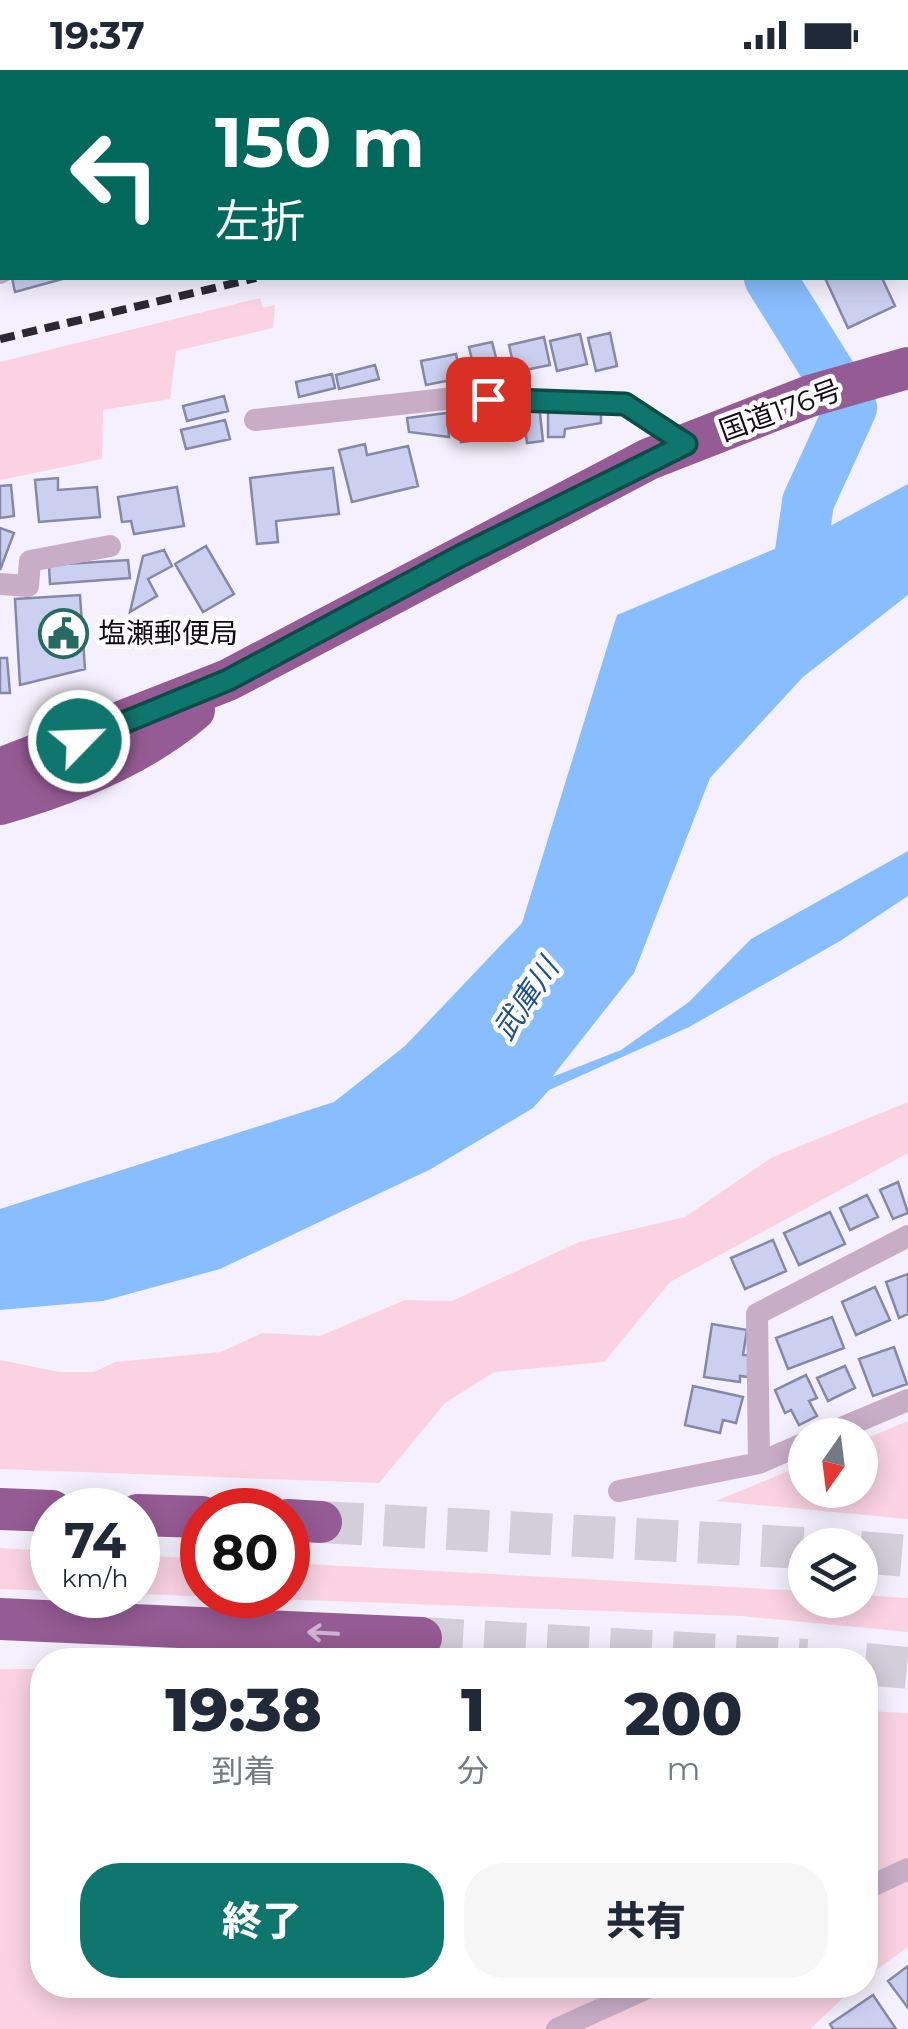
<!DOCTYPE html>
<html lang="ja">
<meta charset="utf-8">
<style>
body{margin:0;font-family:Montserrat,"Noto Sans JP",sans-serif;background:#f6f6f7;color:#1f2937;height:100vh;display:flex;flex-direction:column;font-size:38px;white-space:nowrap}
*{box-sizing:border-box;margin:0}
p{font-size:32px;color:#747a83}
.icon{flex:none;width:55px;height:55px;fill:none;stroke:currentColor;stroke-width:2;stroke-linecap:round;stroke-linejoin:round}
.map{position:relative;flex:1;overflow:hidden}
.panel{position:absolute;left:30px;top:1578px;width:848px;height:350px;display:flex;flex-direction:column;background:#fff;border-radius:40px;box-shadow:0 5px 25px #0003}
.panel>*{flex:none}
.guide{position:absolute;left:0px;top:0px;width:910px;height:210px;box-shadow:0 5px 25px #0003;background:#00695c;color:#fff;overflow:hidden}
.needle{width:65px;rotate:194deg}
.tools{position:absolute;left:788px;top:1348px;display:grid;gap:20px}
.tools a{display:grid;place-items:center;width:90px;height:90px;border-radius:50%;background:#fff;box-shadow:0 5px 25px #0003;font-size:50px}
.speed{position:absolute;left:30px;top:1418px;display:flex;gap:20px;font-size:50px;font-weight:700;text-align:center}
.speed>*{display:grid;place-content:center;width:130px;height:130px;border-radius:50%;background:#fff;box-shadow:0 5px 25px #0003;line-height:1}
.speed small{font-size:25px;font-weight:400}
.speed .limit{border:15px solid #d22;background:#fff;color:#111}
.pin{position:absolute;display:grid;place-items:center;width:85px;height:85px;color:#fff;margin:-42px;border-radius:20px;box-shadow:0 5px 15px #0006}
.me{position:absolute;width:110px;margin:-55px;rotate:66deg;stroke-linejoin:round;filter:drop-shadow(0 0 8px #0008)}
.turn{display:flex;align-items:center;gap:35px;height:210px;padding:0 50px;font-size:45px}
.turn .icon{width:130px;height:130px;stroke-width:2.5}
.turn b{display:block;font-size:70px;line-height:85px}
.eta{display:flex;justify-content:space-evenly;align-items:center;height:170px;text-align:center}
.eta b{font-size:60px;font-weight:800;line-height:70px}
.action{display:flex;gap:20px;margin-top:auto;padding:20px 50px}
.action a{flex:1;height:115px;border-radius:40px;background:#0f766e;color:#fff;font-size:40px;font-weight:800;line-height:115px;text-align:center}
.action a+a{background:#f6f6f7;color:#1f2937}
.status{display:flex;justify-content:space-between;align-items:center;height:70px;padding:0 50px;background:#fff;direction:ltr}
.status svg{height:28px;fill:currentColor}
.map>svg:first-child{display:block}
.green{fill:#fad2e2}
.water{fill:#88befe}
.lines{fill:none;stroke-linecap:round;stroke-linejoin:round}
.river{stroke:#88befe;stroke-width:52}
.building{fill:#cbd0f0;stroke:#8589a7;stroke-width:2.5}
.highway-tunnel{stroke:#d3ceda;stroke-width:42;stroke-dasharray:42 21;stroke-linecap:butt}
.path{stroke:#807b87;stroke-width:5;stroke-dasharray:5 8;stroke-linecap:butt}
.street{stroke:#c9adc7;stroke-width:22}
.secondary{stroke:#b38ab2;stroke-width:32}
.highway{stroke:#955b94;stroke-width:42}
.rail{stroke:#2d2834;stroke-width:8;stroke-dasharray:15 8;stroke-linecap:butt}
.oneway{stroke:#cfb5cf}
.route-casing{stroke:#0a4d48;stroke-width:25}
.route{stroke:#0f766e;stroke-width:18}
.labels{text-anchor:middle;stroke-width:9;stroke-linejoin:round;paint-order:stroke}
.street-label{font-size:28px;fill:#110c17;stroke:#fff}
.poi-label{font-size:28px;fill:#110c17;stroke:#fff;text-anchor:start}
.water-label{font-size:30px;font-style:italic;fill:#1d518b;stroke:#fff}
</style>
<div class="status"><b>19:37</b><svg viewBox="0 0 49 12"><path d="M0 12V9h3v3zM5 12V6h3v6zM10 12V3h3v9zM15 12V0h3v12zM26 1h20v11H26zM47 4h2v5h-2z"/></svg></div>
<div class="map">
<svg width="908" height="1959" viewBox="0 0 908 1959">
<rect width="100%" height="100%" fill="#f5f0fd"/>
<path class="green" d="M260,228L263,238L275,235L273,258L176,281L170,329L103,340L102,389L0,410V292Z
M908,1032V1083L670,1212L604,1292L494,1302L445,1333L379,1413L0,1399V1290L59,1302H94L115,1292L221,1282L262,1263L320,1266L405,1230L452,1231L579,1172L685,1147L771,1088Z
M908,1351V1449L716,1431L805,1394V1420H860V1371Z
M0,1478L52,1481V1521L0,1519Z
M138,1485L202,1489V1525H288V1493L805,1521V1530H860V1525L908,1528V1562L741,1546L138,1524Z
M0,1599H42V1915H857L810,1959H0Z
M865,1641L908,1643V1877L865,1908Z"/>
<path class="water" d="M908,414V525L803,607L710,708L634,903L552,1007L621,980L689,932L751,869L908,781V826L840,871L689,957L549,1020L533,1038L431,1099L220,1199L103,1231L0,1240V1139L334,1032L405,976L522,853L617,545L832,455Z"/>
<g class="lines">
<path class="river" d="M690,1L691,0
M770,208L851,338L808,432L794,532"/>
</g>
<path class="building" d="M527,0H632V2H527Z
M12,208H66L15,222Z
M825,208H882L895,236L848,258Z
M610,263L617,296L596,301L588,268Z
M580,264L587,294L557,301L550,271Z
M544,267L550,295L515,302L509,275Z
M492,272L500,303L476,308L469,277Z
M456,284L461,308L426,315L421,291Z
M375,295L379,309L339,319L336,305Z
M332,304L335,318L299,327L296,312Z
M224,326L228,341L187,351L183,336Z
M539,335L543,371L527,373L525,358L502,361L499,340Z
M492,338L495,368L461,372L457,342Z
M548,340L601,341V353L565,359L564,367H548Z
M447,343L449,367L409,362L407,348Z
M225,350L230,369L186,379L181,360Z
M365,374L367,385L408,376L418,416L352,432L339,380Z
M333,398L339,444L276,451L278,472L257,474L250,408Z
M58,408V420L97,417L100,447L39,452L35,410Z
M11,415L14,446L0,448V416Z
M177,417L184,456L134,464L131,451L122,452L118,427Z
M0,458L14,463L0,500Z
M206,476L234,524L203,542L175,494Z
M164,480L172,496L148,509L157,526L130,542L143,486Z
M128,490L130,508L50,514L49,495Z
M80,525L85,599L20,615L15,529Z
M0,588H7L10,623H0Z
M898,1112L908,1143L893,1149L880,1120Z
M867,1125L878,1147L850,1160L840,1138Z
M830,1142L845,1174L799,1195L784,1163Z
M773,1170L786,1201L745,1219L731,1188Z
M908,1204V1244L899,1248L886,1212Z
M875,1217L890,1250L856,1265L842,1232Z
M832,1247L844,1278L788,1299L776,1268Z
M712,1254L747,1260L743,1285L752,1286L749,1307L740,1306V1312L704,1307Z
M894,1277L907,1314L873,1326L859,1289Z
M845,1296L855,1318L828,1331L817,1308Z
M806,1305L817,1328L809,1331L817,1346L799,1355L791,1340L785,1343L775,1320Z
M693,1316L743,1327L736,1353L723,1350L720,1363L685,1355Z
M908,1896V1938L888,1911Z
M873,1925L896,1959H833L830,1954Z"/>
<g class="lines">
<path class="highway-tunnel" d="M321,1452L805,1478
M860,1482L908,1486
M421,1568L807,1590
M865,1594L908,1598"/>
<path class="path" d="M74,0V2"/>
<path class="street" d="M663,2V0
M0,102L2,104
M908,160V161
M0,203L2,202
M255,350L454,328L625,334L686,374
M0,514L28,516L30,491L110,476
M825,1365L908,1330
M759,1393L805,1373
M619,1421L759,1393L757,1244L908,1166
M865,1819L908,1799
M557,1959L654,1915"/>
<path class="secondary" d="M804,2L813,0"/>
<path class="highway" d="M0,699L228,610L649,389L810,326L908,298
M0,734C67,715 141,686 194,640
M0,1439L52,1441
M138,1445L202,1447
M288,1450L321,1452
M0,1549L421,1568"/>
<path class="rail" d="M908,35V34
M0,269L256,208"/>
</g>
<defs><path id="oneway-shaft" d="M-6 0H5M1.5-3L5.5 0L1.5 3" fill="none" stroke-width="1.6" stroke-linecap="round" stroke-linejoin="round" transform="scale(2.5)"/></defs>
<use class="oneway" href="#oneway-shaft" transform="translate(323 1563) rotate(-177)"/>
<g class="lines">
<defs>
<path id="route" d="M79,671L228,610L462,485L686,374L625,334L488,329"/>
</defs>
<use href="#route" class="route-casing"/>
<use href="#route" class="route"/>
</g>
<defs>
<symbol id="civic-ring" viewBox="-11 -11 22 22"><circle r="9.5" fill="#fff" stroke="#256b5f" stroke-width="1.5"/><path d="M-.6-6.5H3V-4.5H.6V-3L4-1V1h2V6H-6V1h2V-1L-.6-3ZM-1.2 2.5V6h2.4V2.5Z" fill="#256b5f"/></symbol>
</defs>
<g fill-rule="evenodd">
<use href="#civic-ring" x="36" y="536" width="55" height="55"/>
</g>
<g class="labels">
<g class="street-label">
<text transform="translate(780 340) rotate(-20)" y="10">国道176号</text>
</g>
<g class="poi-label">
<text x="98" y="573">塩瀬郵便局</text>
</g>
<g class="water-label">
<text transform="translate(526 929) rotate(-56)" y="10">武庫川</text>
</g>
</g>
</svg>
<div class="tools">
<a><svg class="needle" viewBox="-14 -14 28 28"><path d="M0-13l5 13h-10z" fill="#e53935"/><path d="M0 13l5-13h-10z" fill="#747a83"/></svg></a>
<a><svg class="icon" aria-label="layers" viewBox="0 0 24 24"><path d="M12 4l9 5-9 5-9-5zM3 14l9 5 9-5"/></svg></a>
</div>
<div class="speed"><div>74<small>km/h</small></div><div class="limit">80</div></div>
<div class="pin" style="left:488px;top:329px;background:#d93025"><svg class="icon" aria-label="arrive" viewBox="0 0 24 24"><path d="M6 21V4h12l-3 4 3 4H6"/></svg></div>
<svg class="me" style="left:79px;top:671px" viewBox="-20 -20 40 40"><circle r="17" fill="#0f766e" stroke="#fff" stroke-width="3"/><path d="M0-11L8 9 0 5-8 9z" fill="#fff"/></svg>
<div class="guide">
<div class="turn"><svg class="icon" aria-label="left" viewBox="0 0 24 24"><path d="M17 20v-9H6M10 6l-5 5 5 5"/></svg><div><b>150 m</b>左折</div></div>
</div>
<section class="panel">
<div class="eta">
<div><b>19:38</b><p>到着</p></div>
<div><b>1</b><p>分</p></div>
<div><b>200</b><p>m</p></div>
</div>
<div class="action"><a>終了</a><a>共有</a></div>
</section>
</div>
